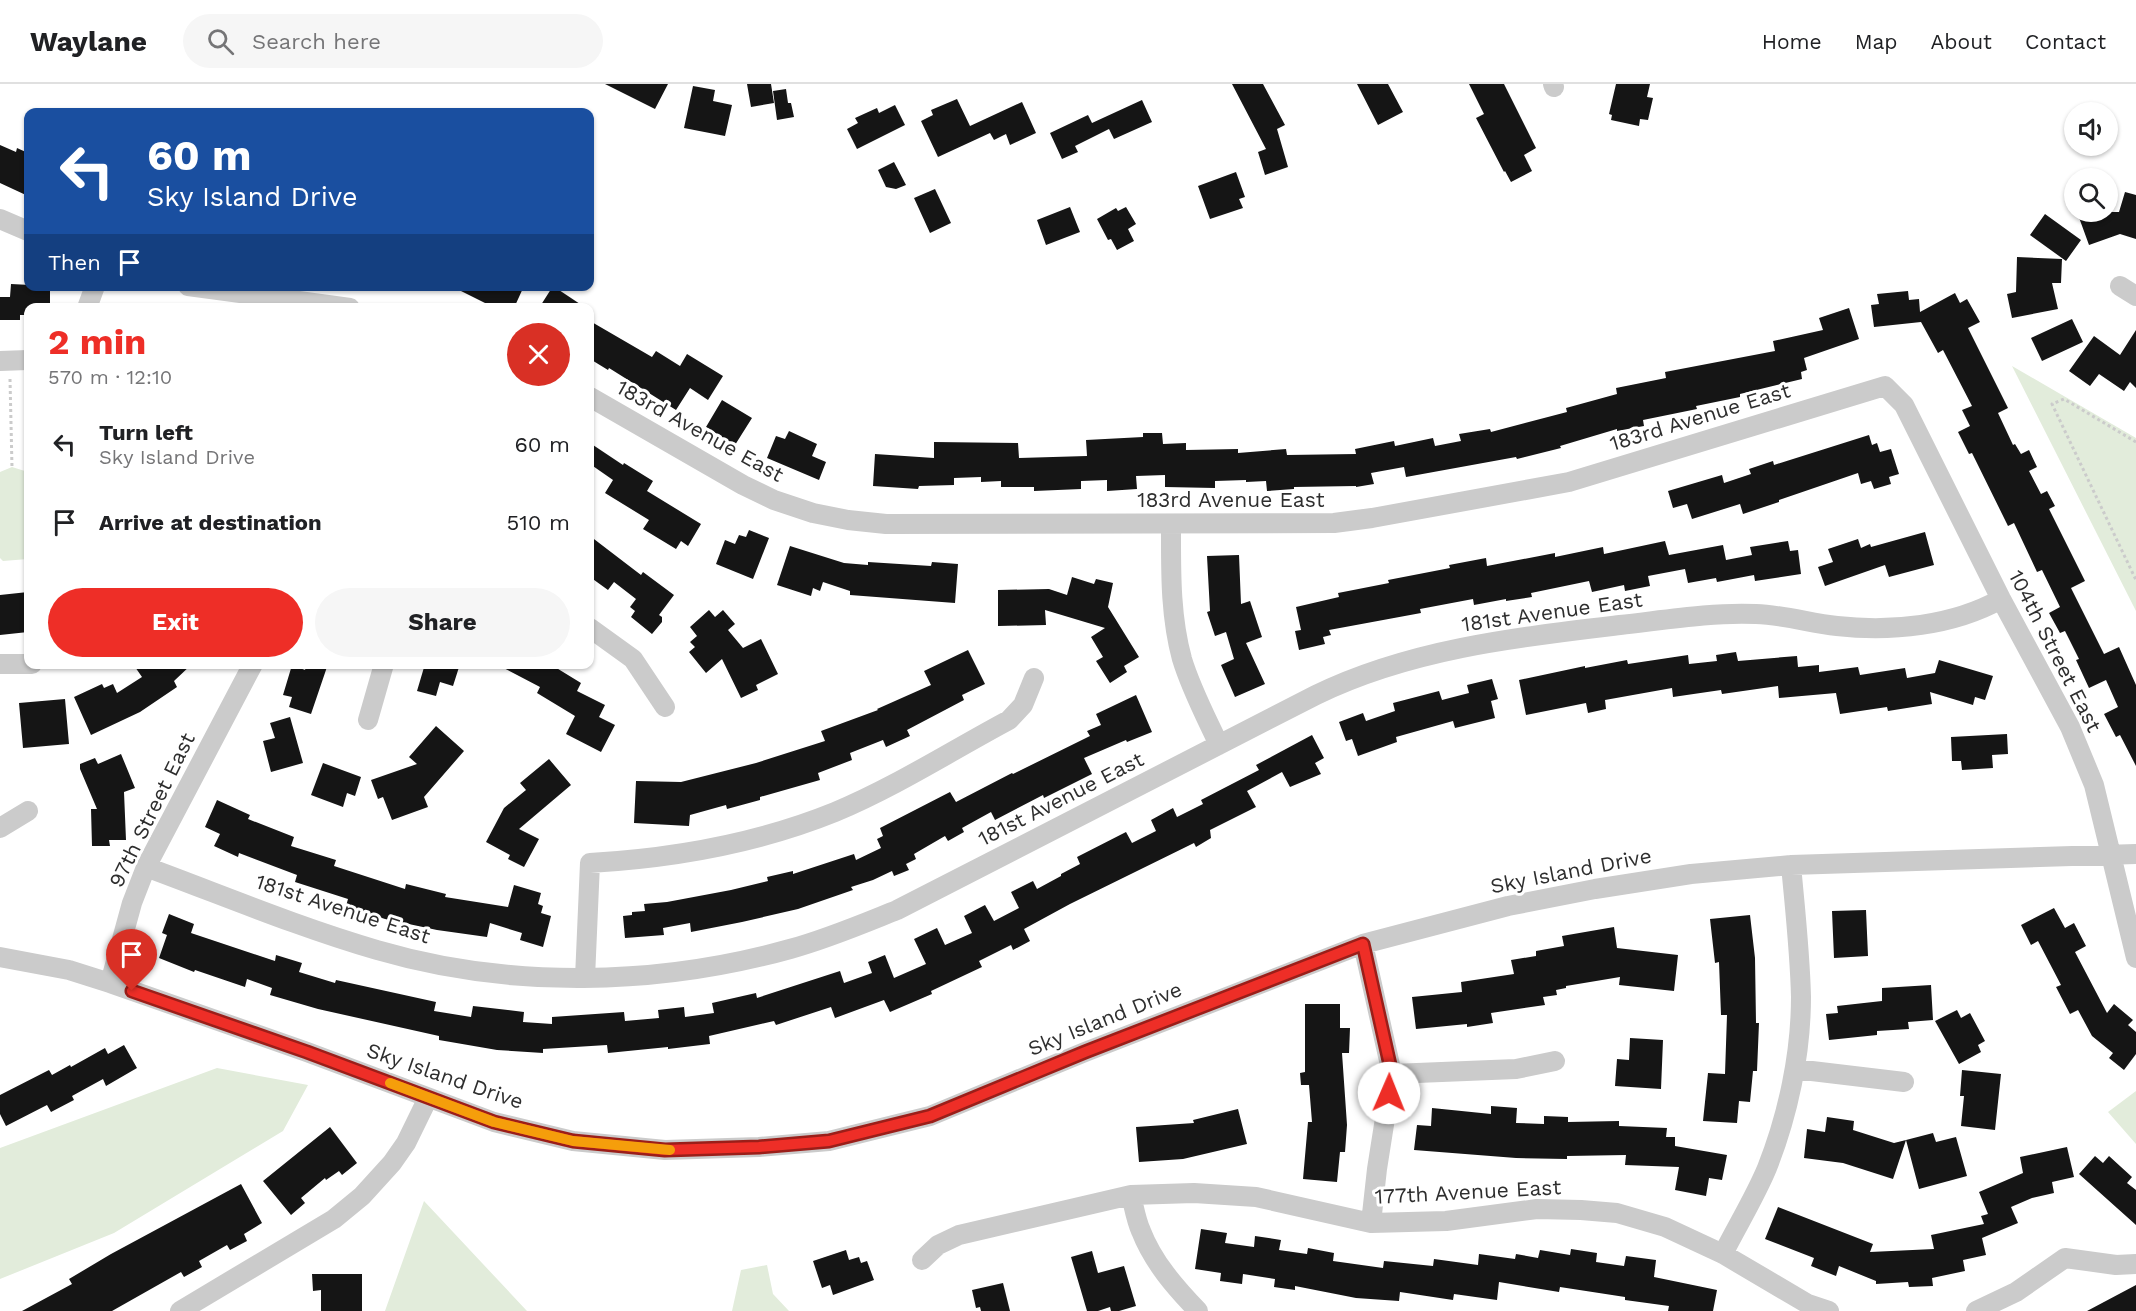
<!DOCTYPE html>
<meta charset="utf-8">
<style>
body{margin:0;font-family:"Work Sans",sans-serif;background:#f6f6f6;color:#202124;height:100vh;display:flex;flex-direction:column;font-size:22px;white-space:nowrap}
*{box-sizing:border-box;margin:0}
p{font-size:20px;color:#757577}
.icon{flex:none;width:33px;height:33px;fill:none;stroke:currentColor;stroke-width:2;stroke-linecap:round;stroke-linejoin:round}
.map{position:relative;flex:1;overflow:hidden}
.details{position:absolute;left:24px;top:219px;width:570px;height:366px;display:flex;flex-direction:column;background:#fff;border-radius:12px;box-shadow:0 2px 4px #0004}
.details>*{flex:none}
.hud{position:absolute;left:24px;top:24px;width:570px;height:183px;border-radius:12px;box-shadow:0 2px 4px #0004;background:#1a4fa0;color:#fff;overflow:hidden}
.fabs{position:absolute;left:2064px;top:18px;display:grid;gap:12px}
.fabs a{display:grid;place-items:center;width:54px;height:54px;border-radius:50%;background:#fff;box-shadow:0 2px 4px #0004;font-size:30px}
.pin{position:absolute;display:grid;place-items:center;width:51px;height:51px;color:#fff;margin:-62px -26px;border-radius:50% 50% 50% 0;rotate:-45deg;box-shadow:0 0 6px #0007}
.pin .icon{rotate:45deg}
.me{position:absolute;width:66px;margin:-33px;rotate:1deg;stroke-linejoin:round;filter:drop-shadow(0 0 4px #0008)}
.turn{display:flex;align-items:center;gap:21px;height:126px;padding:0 24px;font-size:27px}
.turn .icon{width:78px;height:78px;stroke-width:2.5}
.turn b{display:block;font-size:42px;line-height:51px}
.then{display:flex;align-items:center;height:57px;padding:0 24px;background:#0003;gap:12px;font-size:22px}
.round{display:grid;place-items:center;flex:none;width:63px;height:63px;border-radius:32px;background:#f6f6f6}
.headline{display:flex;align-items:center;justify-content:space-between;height:102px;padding:0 24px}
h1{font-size:36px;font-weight:700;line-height:45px;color:#ee2e27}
.action{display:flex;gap:12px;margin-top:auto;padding:12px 24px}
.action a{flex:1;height:69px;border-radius:36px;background:#ee2e27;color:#fff;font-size:24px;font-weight:700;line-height:69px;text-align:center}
.action a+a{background:#f6f6f6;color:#202124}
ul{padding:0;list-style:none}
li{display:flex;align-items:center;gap:18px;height:78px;padding:0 24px}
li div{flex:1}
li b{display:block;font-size:22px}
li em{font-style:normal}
header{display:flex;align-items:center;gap:36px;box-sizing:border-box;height:84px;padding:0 30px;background:#fff;border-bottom:2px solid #e0e0e0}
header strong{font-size:28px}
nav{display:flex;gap:33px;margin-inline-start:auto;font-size:21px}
.search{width:420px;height:54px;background:#f6f6f6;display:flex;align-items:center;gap:15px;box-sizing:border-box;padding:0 21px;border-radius:33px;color:#757577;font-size:22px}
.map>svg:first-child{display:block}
.green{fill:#e2ecdb}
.building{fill:#151515}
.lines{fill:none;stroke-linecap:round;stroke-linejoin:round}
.path{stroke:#cbcbcb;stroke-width:3;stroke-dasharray:3 3;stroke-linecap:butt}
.minor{stroke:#cbcbcb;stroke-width:20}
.route-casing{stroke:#9b1e19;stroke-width:15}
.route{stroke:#ee2e27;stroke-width:10}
.slow{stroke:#f59e0b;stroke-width:10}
.labels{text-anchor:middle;stroke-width:6;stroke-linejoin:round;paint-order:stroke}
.street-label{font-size:21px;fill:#2e2e2e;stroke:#fff}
</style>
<header>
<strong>Waylane</strong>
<div class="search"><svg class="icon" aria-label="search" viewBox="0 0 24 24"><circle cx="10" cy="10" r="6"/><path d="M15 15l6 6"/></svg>Search here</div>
<nav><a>Home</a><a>Map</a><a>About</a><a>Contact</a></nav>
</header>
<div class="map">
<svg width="2136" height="1227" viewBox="0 0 2136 1227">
<rect width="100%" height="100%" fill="#fff"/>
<path class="green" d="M2012,282L2136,354V527Z
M12,383L28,388V475L3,477L0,474V388Z
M217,984L308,1001L283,1047L114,1149L0,1195V1064Z
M2136,1007V1060L2108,1028Z
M424,1117L527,1227H385Z
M767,1181L773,1210L789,1227H732L741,1186Z"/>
<path class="building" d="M605,0H668L655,25Z
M747,0H771L774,19L751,23Z
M1232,0H1263L1285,41L1277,45L1288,83L1265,91L1258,68L1266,65Z
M1357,0H1388L1403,28L1378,41Z
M1469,0H1504L1536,64L1524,71L1532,87L1511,98L1505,87L1504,88L1476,34L1484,30Z
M1616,0H1650L1647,13L1653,14L1648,36L1640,35L1639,42L1611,36L1612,31L1609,30Z
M693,2L715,6L713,17L732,21L725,52L684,44Z
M786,5L788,19H791L794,33L777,36L773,7Z
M957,15L970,42L1022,18L1036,49L1010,61L1006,50L994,56L990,49L938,73L921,37L933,31L931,26Z
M1142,16L1152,38L1114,55L1109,45L1075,62L1078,68L1062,75L1050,49L1088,31L1092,39Z
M895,21L905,41L857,65L847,45L858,39L855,34L877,24L879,29Z
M0,61L16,68L17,64L28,69V112L0,99Z
M894,78L906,101L896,105L886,103L878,86Z
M1236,88L1245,113L1239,115L1243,124L1210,135L1198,102Z
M935,105L951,139L930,149L914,114Z
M2125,108L2136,111V155L2120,150L2089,161L2077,128H2119Z
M1070,123L1080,148L1046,161L1037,136Z
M1126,123L1136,140L1128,145L1134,157L1117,166L1111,155L1108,156L1097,135L1116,124L1118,127Z
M2045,130L2081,156L2066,177L2030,151Z
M2017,173L2062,175L2061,199H2052L2058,225L2012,234L2007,210L2016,208Z
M11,200L50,202V224H28V231H20V236H0V213H10Z
M451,202H524L514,224H495Z
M553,202L586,224H539Z
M1908,207L1909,216L1919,215L1920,228L1955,209L1960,219L1967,215L1980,238L1968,244L2008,324L1998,329L2013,361L2015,360L2021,370L2029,366L2037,383L2029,387L2041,410L2047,407L2055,422L2049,425L2085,497L2071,504L2104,570L2119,563L2136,601V682L2120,651L2116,653L2104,630L2118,623L2106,596L2089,604L2076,576L2079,575L2065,547L2060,549L2049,529L2060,523L2042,486L2037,488L2014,439L2008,442L1972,369L1969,370L1958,348L1970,342L1962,326L1972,322L1943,266L1938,269L1921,238L1874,243L1871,221L1879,220L1877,210Z
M1849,224L1859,255L1804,274L1807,286L1801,288L1802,295L1740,310V313L1696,322L1697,325L1643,336L1644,342L1617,347V345L1560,362L1561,364L1517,375L1516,373L1406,393L1404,383L1371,389L1374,400L1356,403V402L1294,403V405L1267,407L1266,397L1246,398V396L1215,397V404L1165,403V391L1136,392L1137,405L1107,407V396L1081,397V405L1034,407V403H1001V397L981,398V393L954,394V401L919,402L918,405L873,402L875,370L934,374V358L1018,359L1019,374L1087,372L1086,356L1143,353V349H1162L1163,360L1186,359V366L1238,365V369L1286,365L1287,371L1356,370L1355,365L1394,357L1395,362L1433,354L1435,362L1461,357L1459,350L1490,345L1491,348L1567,328L1566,324L1617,310L1616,304L1666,294L1665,288L1775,267L1773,257L1823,246L1819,234Z
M2072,235L2083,258L2042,277L2031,254Z
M590,237L652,273L656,267L680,282L687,270L723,292L708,316L690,304L676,326L609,284L608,286L590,275Z
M2136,246V304L2130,298L2124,307L2099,290L2090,302L2069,287L2094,252L2120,271Z
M722,316L752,334L735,361L706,343Z
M789,347L817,360L812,372L826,378L819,396L767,374L776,352L785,355Z
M1869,351L1872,361L1877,359L1880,368L1891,365L1899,390L1889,393L1891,400L1874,405L1871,397L1861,400L1858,389L1779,416V418L1743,430L1740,420L1692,435L1687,420L1673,424L1668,407L1722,391L1724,399L1751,390L1749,385L1773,377L1774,381Z
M590,359L623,381L624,379L653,397L647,407L701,440L688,462L681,457L676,465L643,445L649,436L605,409L613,396L590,380Z
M749,446L769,454L753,495L716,480L725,456L735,460L739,451L746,453Z
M1925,448L1934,481L1889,493L1885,481L1825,502L1818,483L1833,478L1828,465L1858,455L1861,464L1870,460L1871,463Z
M590,452L641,491L643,488L674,511L659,531L662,533V538L652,550L631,533L635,527L630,523L636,515L614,498L608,506L590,493Z
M1665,457L1669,471L1723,461L1726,476L1752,471L1750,463L1788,457L1790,467L1798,466L1801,490L1755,497L1754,491L1717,498L1716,494L1688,499L1685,485L1648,492L1650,502L1625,507L1624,501L1592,508L1589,497L1531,509L1532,513L1506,517V515L1474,521L1473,515L1420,525L1421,529L1329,546L1331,551L1323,553L1325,560L1299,566L1295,547L1301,546L1296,523L1339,513L1338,509L1389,499L1388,496L1450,484L1449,481L1486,474L1487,482L1555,469V473L1603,463L1604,470Z
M790,462L844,479L868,481V478L931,482L932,478L958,480L955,519L850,511V507L823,498L820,507L813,504L811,512L777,501Z
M1239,471L1241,520L1250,517L1262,553L1246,559L1265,600L1235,613L1221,581L1234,575L1226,548L1215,552L1207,528L1210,527L1207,472Z
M1072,493L1094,500L1096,495L1113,499L1108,523L1139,573L1124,582L1127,588L1110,599L1096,577L1103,573L1091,553L1105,544L1045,526L1046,541L998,542V506L1049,505L1067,511Z
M28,508V548L0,551V511Z
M709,526L715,533L723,526L735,540L728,546L743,564L761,555L778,590L756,601L758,606L741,614L722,575L706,589L689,568L695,563L690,558L697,552L690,543Z
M968,566L985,600L962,611L964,616L907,646L910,652L886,663L883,656L850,669L852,676L818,689L820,696L760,713V716L727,725L726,721L690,731L689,742L634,739L636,697L681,698L756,679L825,657L821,647L878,626L877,625L931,601L924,587Z
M1736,568L1738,577L1797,572L1798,583L1819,581V588L1858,583L1860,591L1905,584L1907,594L1935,589L1939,576L1993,592L1985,616L1975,613L1973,621L1930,608L1932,620L1888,627L1887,623L1840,630L1836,609L1779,614L1778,602L1722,610L1721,606L1673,613L1672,604L1605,616L1606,625L1588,629L1586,619L1526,631L1519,596L1585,582V584L1627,576L1628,580L1688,571L1689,580L1717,577L1716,571Z
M133,580H192L174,597L177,603L140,628L91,651L74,613L102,600L104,604L113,600L117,609L142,593Z
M307,580H328L311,630L289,623L292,613L283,611L292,581L305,586Z
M425,580H460L453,602L440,598L436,612L417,607Z
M496,580H550L581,599L577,607L605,621L599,633L615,641L601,668L566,650L575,632L537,609L540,603Z
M1492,595L1498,615L1491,617L1495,634L1455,644L1453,637L1396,653L1397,658L1358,672L1352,655L1346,657L1339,638L1363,629L1366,637L1395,627L1393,619L1439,607L1442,616L1469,609L1467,601Z
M1136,611L1152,648L1127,658L1126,656L1084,674L1092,690L1044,714L1043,711L995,736L991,728L962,744L964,748L948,757L945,752L914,770L916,775L906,780L909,786L894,792L892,787L873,796L851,803L853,806L798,825L742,838L691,848L690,839L663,844L664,851L625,854L623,832L632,831V828L645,827L644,820L667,818L731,806L768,797L767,793L793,787V790L854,770L856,776L881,764L877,755L883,752L880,744L950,708L956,718L1012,689L1013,690L1090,652L1087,647L1101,641L1096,630Z
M65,615L69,660L23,664L19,619Z
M290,633L303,679L271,688L263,657L275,654L270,639Z
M436,642L464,667L424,713L428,723L392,736L383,713L378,715L371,696L417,680L409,673Z
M2007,650L2008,670L1992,671L1993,684L1962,686L1961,677H1952L1951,653Z
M1312,651L1324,674L1315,679L1321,690L1290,703L1282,688L1247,707L1256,723L1210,746L1211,754L1196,763L1194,759L1070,820L1024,845L1030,857L1013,866L1011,861L979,877L982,883L931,907L932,910L890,928L884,916L835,934L831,923L776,941L774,937L709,952L710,960L668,965V963L608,969L607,961L543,965V969L497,966L439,956V952L318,925L270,911L272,904L247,895L245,903L195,886L194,888L159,874L167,851L162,849L169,830L194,840L191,849L275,877L276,871L302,879L299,888L335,899L336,896L436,918L434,927L471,933L473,922L524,928L523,938L552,940V933L624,928L625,937L659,934L658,926L684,923L685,933L714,929L712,919L756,909L757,914L840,887L844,899L872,889L868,878L885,871L894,894L926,880L914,855L937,844L945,861L972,849L964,832L985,821L994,837L1019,824L1011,808L1033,797L1037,805L1061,792V790L1080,780L1077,773L1126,748L1132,759L1156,747L1151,736L1173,724L1177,733L1203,720L1201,716L1259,686L1256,681Z
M121,670L135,704L124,708L126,756H109L110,762H92L91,725H97L80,685V680L95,674L98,680Z
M549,675L571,701L519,745L539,755L524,783L508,775L510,771L486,758L504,724L526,706L520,699Z
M323,679L361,693L355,712L347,709L343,723L311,711Z
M217,716L250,731L248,735L294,753L291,762L336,776L334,782L405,805L406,800L446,810L445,813L508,823L514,801L541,809L538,820L543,822L541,829L551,832L543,863L520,856L522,849L490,839L487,853L437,846L385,835L346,822L348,815L295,798L297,791L239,769L238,773L214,762L220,750L205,743Z
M2054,824L2065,844L2074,839L2086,862L2075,868L2107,929L2114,920L2133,936L2128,941L2136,948V970L2124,986L2109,974L2113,969L2092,952L2078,926L2070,930L2056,903L2061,901L2038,857L2031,861L2021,841Z
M1866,826L1868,872L1834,874L1832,827Z
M1750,831L1755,874L1756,939H1759L1757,987H1753L1750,1018L1739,1017L1737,1039L1703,1037L1708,989L1725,990L1727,931H1721L1719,878L1715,879L1710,835Z
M1614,843L1617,864L1678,871L1674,907L1619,901L1620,893L1566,902V904L1556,906L1557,911L1543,913L1545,921L1491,929L1493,939L1467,943V940L1416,945L1412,913L1462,908L1461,898L1514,890L1511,876L1536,872V867L1564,862L1562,852Z
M1931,901L1933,936L1908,938L1909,945L1877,947V951L1829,956L1826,930L1838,929L1837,922L1882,917V904Z
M1305,920H1340V944H1350L1349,969H1342L1347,1041L1345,1068H1340L1337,1098L1303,1095L1308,1038H1312L1309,1001H1301L1300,989L1305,988Z
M1957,926L1961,934L1970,929L1985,957L1978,961L1981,968L1959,980L1935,937Z
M1630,954L1663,956L1661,1005L1615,1002L1617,975L1629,976Z
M124,961L137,984L106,1002L103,995L72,1012L74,1016L51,1028L47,1021L6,1042L0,1030V1011L49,986L52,991L70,981L71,983L105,964L108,970Z
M1962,986L2001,990L1995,1046L1961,1042L1964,1012H1960Z
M1491,1022L1517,1024L1516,1039L1544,1040V1032L1568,1033V1038L1619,1037V1042L1667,1044L1666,1053H1675V1062L1727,1071L1722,1096L1709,1094L1706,1112L1675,1106L1679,1083L1625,1081L1626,1071L1567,1072V1075L1516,1074L1414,1066L1417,1041L1431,1042L1432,1024L1491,1030Z
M1238,1025L1247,1060L1183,1075L1139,1078L1136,1043L1194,1039L1193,1036Z
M1827,1033L1854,1037L1853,1046L1894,1059L1906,1056L1893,1095L1843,1079L1804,1074L1807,1045L1825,1048Z
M330,1043L357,1079L342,1091L339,1087L326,1096L325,1094L301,1114L305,1119L291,1131L263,1097Z
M1933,1049L1936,1058L1956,1053L1967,1092L1919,1105L1906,1056Z
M2067,1063L2074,1093L2052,1098L2054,1109L2032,1114L2011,1123L2018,1139L1982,1154L1986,1171L1963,1176L1965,1187L1932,1194L1933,1202L1909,1203L1908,1198L1876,1200V1197L1839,1182L1836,1192L1811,1182L1814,1174L1765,1155L1778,1123L1873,1160L1870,1168L1934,1165L1931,1151L1984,1140L1981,1132L1988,1130L1979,1108L2023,1089L2020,1073Z
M2095,1072L2103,1079L2109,1072L2132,1093L2127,1099L2136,1106V1141L2079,1090Z
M241,1100L262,1139L244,1150L247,1157L230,1166L227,1161L199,1177L202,1183L184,1193L181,1188L112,1227H22L72,1200L69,1195L111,1170Z
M1201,1145L1227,1149L1225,1159L1254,1163L1255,1152L1281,1156L1279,1166L1307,1170L1308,1164L1334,1169L1333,1177L1383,1184L1384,1177L1433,1182L1434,1175L1478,1181L1479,1170L1515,1175L1516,1170L1538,1174L1540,1166L1570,1171L1571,1165L1597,1169L1596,1178L1624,1182L1626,1172L1656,1176L1654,1193L1717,1206L1713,1227H1668L1669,1222L1625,1216V1213L1560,1203L1559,1208L1499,1198L1497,1216L1454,1210L1453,1216L1400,1208L1399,1217L1356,1214L1295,1202V1206L1274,1203L1275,1195L1243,1190L1242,1200L1220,1197L1221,1189L1195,1185Z
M846,1166L849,1176L859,1173L861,1179L867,1177L874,1196L833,1211L830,1201L822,1204L813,1177Z
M1092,1167L1098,1189L1124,1182L1136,1222L1119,1227H1111L1110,1223L1098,1227H1087L1071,1173Z
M312,1190H362V1227H321V1206L313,1207Z
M1003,1199L1010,1227H981L980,1223L976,1224L972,1206Z
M2136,1201V1227H2087Z"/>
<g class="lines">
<path class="path" d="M10,295L12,383
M2136,358L2064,315L2052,320L2136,496"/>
<path class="minor" d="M1553,0L1554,3
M0,135L28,147
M188,202L350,224
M2120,202L2136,212
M87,224L95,202
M0,277L28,276
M590,313L743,401L774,416L813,429L848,436L886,440L1334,439L1372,434L1569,398L1885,302L1904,321L2001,515L2070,643L2094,701L2136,874
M1171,440C1171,486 1170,531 1182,575C1191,605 1206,633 1219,661
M590,544L633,575L665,623
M0,580H32
M368,636L384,580
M0,744L28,727
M146,783C222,811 298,843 377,866C510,905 657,902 790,865C827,855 862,840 897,826L1316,611C1410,565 1518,553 1620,541C1665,536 1711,528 1756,530C1784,531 1810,539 1837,542C1891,548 1953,542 2001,515
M1363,860L1392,990L1377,1085L1371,1139
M0,873L69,886L110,899L307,968L494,1038L573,1057L665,1066L759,1063L829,1057L930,1032L1085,968L1363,860L1508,822L1595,805L1691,790L1791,781L2136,770
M585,894L590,779C675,774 756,760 835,728C895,703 951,667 1009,636L1023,621L1034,594
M110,899L132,819L146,783L253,580
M1795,985L1904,998
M1392,990L1516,985L1555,977
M1131,1111C1134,1123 1136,1136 1141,1147C1153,1178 1175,1203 1198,1227
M1723,1170C1737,1142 1755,1113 1767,1084C1788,1031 1801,970 1801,913C1800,869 1795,825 1791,781
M922,1176L938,1161L959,1151L1131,1111L1194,1109L1256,1113L1371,1139L1446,1137L1537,1125L1581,1126L1617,1129L1665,1143L1723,1170L1808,1220L1829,1227
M180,1227L334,1135L362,1112L392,1079L406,1059L428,1014
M1976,1227L2016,1208L2065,1174L2116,1181L2136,1180"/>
</g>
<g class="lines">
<defs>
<path id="route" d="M132,907L307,968L494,1038L573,1057L665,1066L759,1063L829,1057L930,1032L1085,968L1363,860L1392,990L1389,1009"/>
</defs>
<use href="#route" class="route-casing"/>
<use href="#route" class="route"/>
<path class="slow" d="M390,999L494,1038L573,1057L670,1066"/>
</g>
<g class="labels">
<g class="street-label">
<text transform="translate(1700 333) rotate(-17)" y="7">183rd Avenue East</text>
<text transform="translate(700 347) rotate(29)" y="7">183rd Avenue East</text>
<text x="1231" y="423">183rd Avenue East</text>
<text transform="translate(1552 528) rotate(-8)" y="7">181st Avenue East</text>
<text transform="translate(2055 567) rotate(63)" y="7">104th Street East</text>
<text transform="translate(1061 715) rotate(-27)" y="7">181st Avenue East</text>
<text transform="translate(152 726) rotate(-64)" y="7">97th Street East</text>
<text transform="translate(1571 787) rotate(-11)" y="7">Sky Island Drive</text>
<text transform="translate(343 825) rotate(18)" y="7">181st Avenue East</text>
<text transform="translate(1105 935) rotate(-22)" y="7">Sky Island Drive</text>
<text transform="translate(445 992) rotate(19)" y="7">Sky Island Drive</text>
<text transform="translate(1468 1108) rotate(-3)" y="7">177th Avenue East</text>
</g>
</g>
</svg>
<div class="fabs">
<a><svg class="icon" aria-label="sound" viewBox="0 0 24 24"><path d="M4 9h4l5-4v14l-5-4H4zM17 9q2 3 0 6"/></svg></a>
<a><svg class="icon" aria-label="search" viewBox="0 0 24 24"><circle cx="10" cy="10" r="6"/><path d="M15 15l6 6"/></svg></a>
</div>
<div class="pin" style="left:132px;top:907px;background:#d93025"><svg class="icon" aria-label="arrive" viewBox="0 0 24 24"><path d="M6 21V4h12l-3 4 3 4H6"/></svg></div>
<svg class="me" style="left:1389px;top:1009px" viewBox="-20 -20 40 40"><circle r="19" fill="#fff"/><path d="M0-13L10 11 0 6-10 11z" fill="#ee2e27"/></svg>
<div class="hud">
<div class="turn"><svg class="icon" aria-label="left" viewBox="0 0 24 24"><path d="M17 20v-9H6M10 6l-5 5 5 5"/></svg><div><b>60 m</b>Sky Island Drive</div></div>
<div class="then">Then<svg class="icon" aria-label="arrive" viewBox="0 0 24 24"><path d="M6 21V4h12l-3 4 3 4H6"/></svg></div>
</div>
<section class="details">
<div class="headline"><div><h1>2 min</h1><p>570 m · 12:10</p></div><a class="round" style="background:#d93025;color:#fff"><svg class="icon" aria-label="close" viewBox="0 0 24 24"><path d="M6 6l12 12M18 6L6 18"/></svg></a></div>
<ul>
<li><svg class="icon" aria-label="left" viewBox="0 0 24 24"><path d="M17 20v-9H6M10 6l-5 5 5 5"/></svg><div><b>Turn left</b><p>Sky Island Drive</p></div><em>60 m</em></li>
<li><svg class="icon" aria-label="arrive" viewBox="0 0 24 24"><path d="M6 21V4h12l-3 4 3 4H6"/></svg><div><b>Arrive at destination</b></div><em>510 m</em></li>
</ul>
<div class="action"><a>Exit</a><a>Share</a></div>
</section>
</div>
